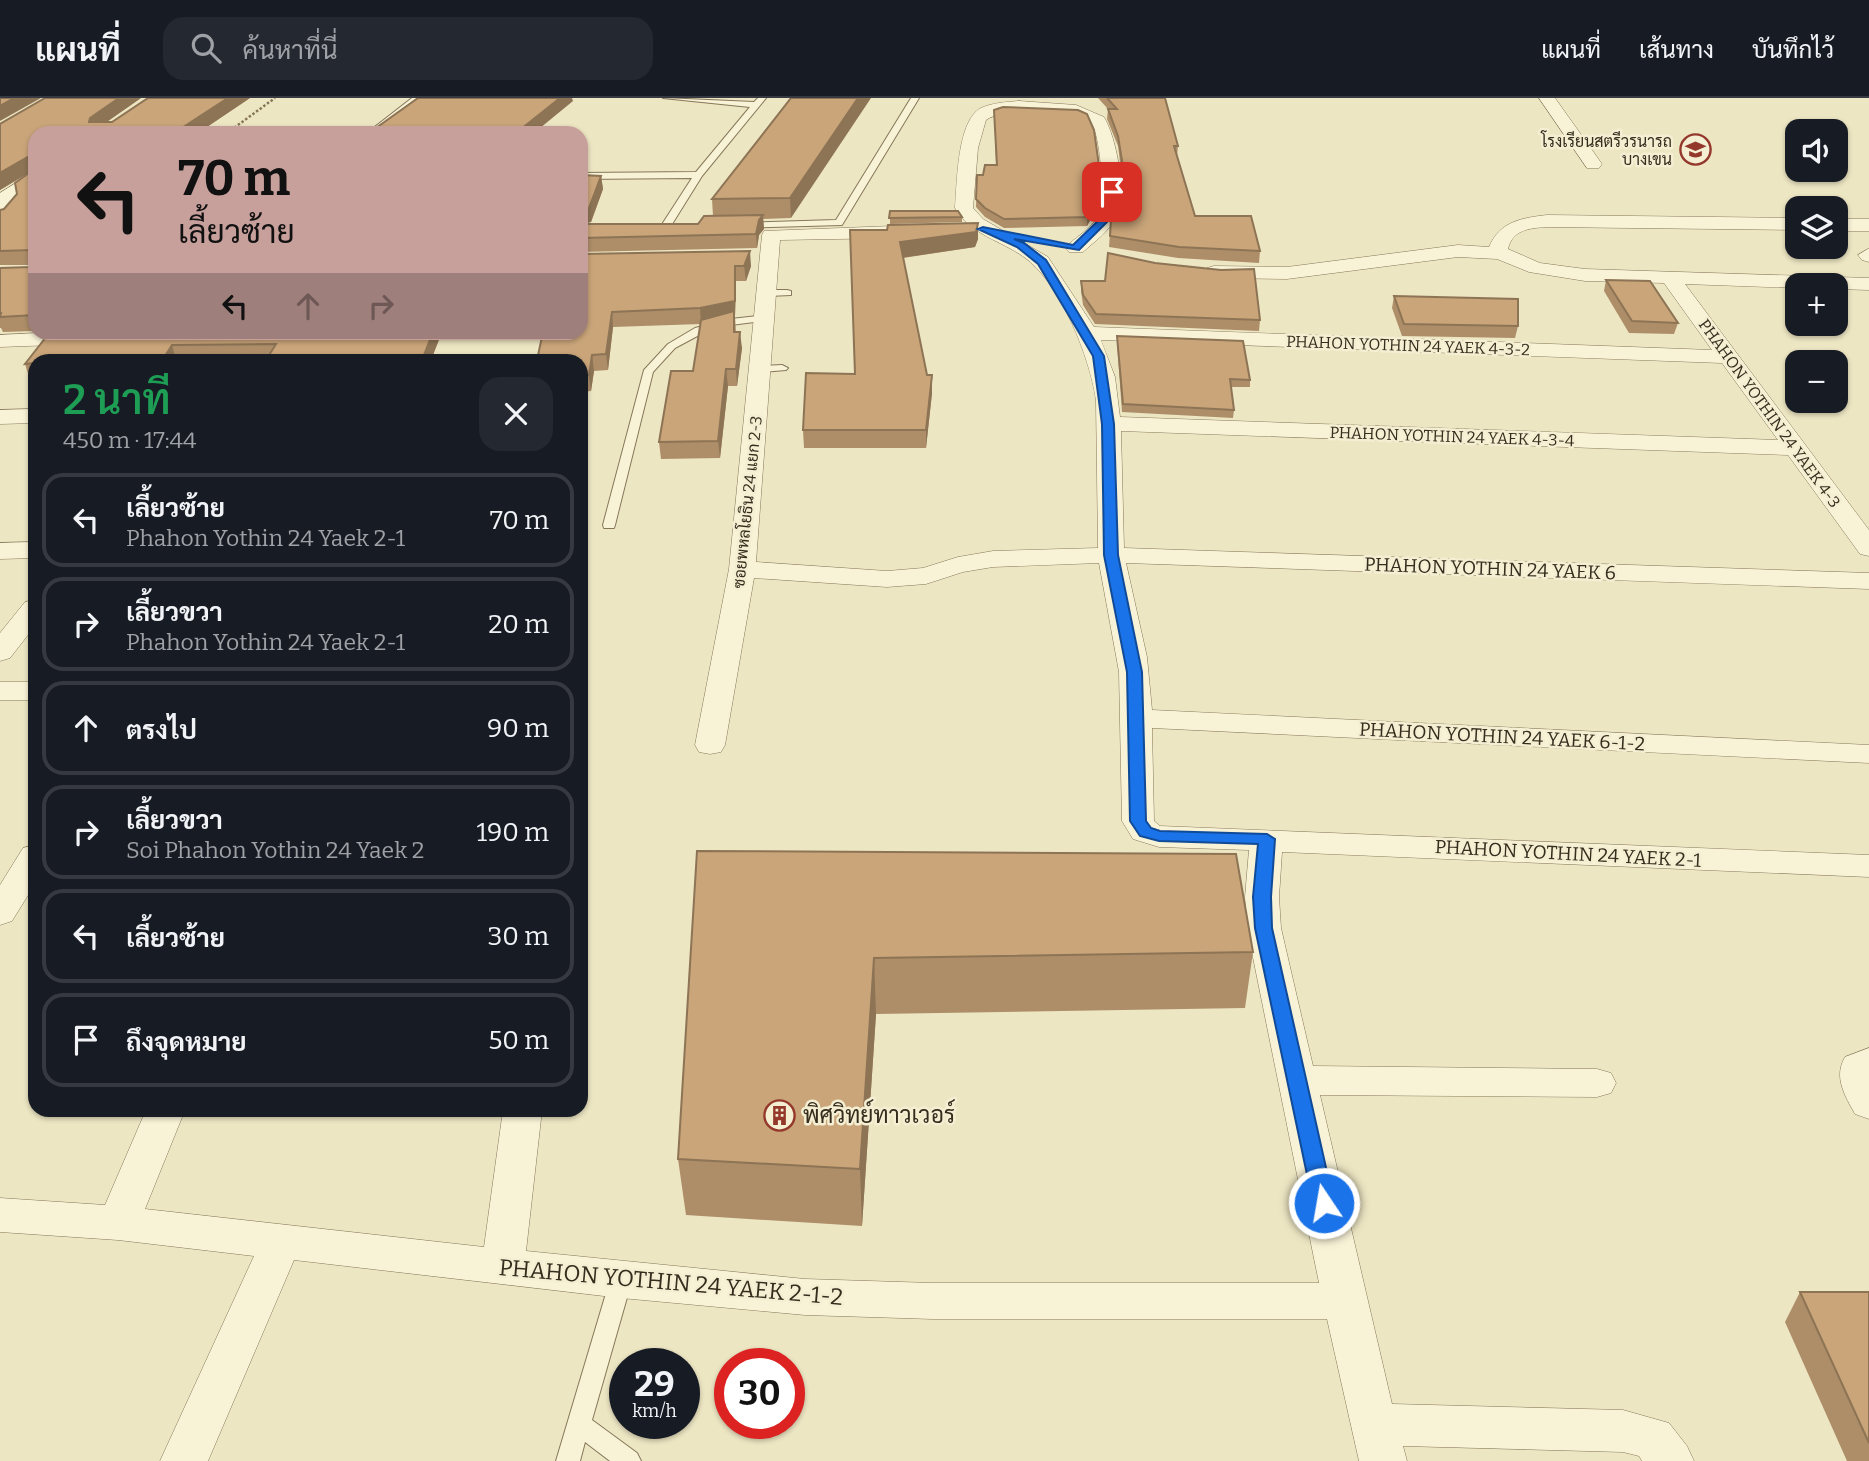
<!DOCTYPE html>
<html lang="th">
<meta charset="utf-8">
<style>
body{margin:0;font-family:Bitter,Sarabun,serif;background:#242831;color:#f1f3f6;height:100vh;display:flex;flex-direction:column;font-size:26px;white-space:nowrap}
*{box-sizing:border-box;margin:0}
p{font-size:23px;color:#9ea1a6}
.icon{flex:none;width:38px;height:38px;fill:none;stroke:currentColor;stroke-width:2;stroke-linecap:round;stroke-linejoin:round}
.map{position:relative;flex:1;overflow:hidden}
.side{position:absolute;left:28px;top:256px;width:560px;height:763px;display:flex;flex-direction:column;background:#171b24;border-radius:21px;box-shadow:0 2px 5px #0004}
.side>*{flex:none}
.guide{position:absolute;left:28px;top:28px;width:560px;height:214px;border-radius:21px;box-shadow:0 2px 5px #0004;background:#c79f9b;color:#111;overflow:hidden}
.tools{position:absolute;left:1785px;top:21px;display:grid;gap:14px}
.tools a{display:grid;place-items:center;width:63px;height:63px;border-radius:14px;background:#171b24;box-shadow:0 2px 5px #0004;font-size:35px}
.speed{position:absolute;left:609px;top:1250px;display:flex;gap:14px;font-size:35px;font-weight:700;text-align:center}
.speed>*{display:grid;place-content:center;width:91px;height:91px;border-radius:50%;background:#171b24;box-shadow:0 2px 5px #0004;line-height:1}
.speed small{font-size:18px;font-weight:400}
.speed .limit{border:10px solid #d22;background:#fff;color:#111}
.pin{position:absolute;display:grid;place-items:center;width:60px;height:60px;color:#fff;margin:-30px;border-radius:14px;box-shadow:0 4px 10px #0006}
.me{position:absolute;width:77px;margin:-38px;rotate:348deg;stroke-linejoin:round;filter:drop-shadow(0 0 5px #0008)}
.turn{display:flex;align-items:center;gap:24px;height:147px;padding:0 35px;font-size:32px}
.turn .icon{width:91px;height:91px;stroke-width:2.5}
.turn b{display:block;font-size:49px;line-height:60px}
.lanes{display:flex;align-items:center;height:66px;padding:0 35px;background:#0003;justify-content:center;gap:35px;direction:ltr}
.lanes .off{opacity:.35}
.round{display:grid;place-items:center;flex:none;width:74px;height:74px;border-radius:21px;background:#242831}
.overview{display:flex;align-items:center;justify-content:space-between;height:119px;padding:0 35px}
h1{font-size:42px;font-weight:600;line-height:52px;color:#1e9e55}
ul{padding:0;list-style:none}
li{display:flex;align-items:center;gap:21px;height:94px;margin:0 14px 10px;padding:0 21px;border:4px solid #363941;border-radius:21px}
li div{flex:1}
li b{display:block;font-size:26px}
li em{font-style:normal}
header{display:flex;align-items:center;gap:42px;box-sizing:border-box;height:98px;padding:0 35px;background:#171b24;border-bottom:2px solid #363941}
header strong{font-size:33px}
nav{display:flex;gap:38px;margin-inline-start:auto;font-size:24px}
.search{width:490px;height:63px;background:#242831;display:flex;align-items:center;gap:18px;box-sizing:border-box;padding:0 24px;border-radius:21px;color:#9ea1a6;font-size:26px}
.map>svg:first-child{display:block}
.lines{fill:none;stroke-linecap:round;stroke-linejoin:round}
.service-casing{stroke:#86775a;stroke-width:2}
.minor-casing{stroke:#86775a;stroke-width:1}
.path{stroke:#86775a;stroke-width:2.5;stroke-dasharray:2.5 2;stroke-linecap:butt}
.service{fill:#f8f2d6;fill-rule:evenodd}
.minor{fill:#f8f2d6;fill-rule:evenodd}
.wall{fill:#ae8e69}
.shaded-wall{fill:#8d7455}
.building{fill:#caa57a;stroke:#8d7455;stroke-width:2}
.route{fill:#1a73e8;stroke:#114b97;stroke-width:2}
.labels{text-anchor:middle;stroke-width:5;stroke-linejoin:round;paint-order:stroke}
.far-poi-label{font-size:16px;fill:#372d1e;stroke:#f4efd2;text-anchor:end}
.far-street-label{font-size:16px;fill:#372d1e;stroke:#f4efd2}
.street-label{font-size:19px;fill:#372d1e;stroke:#f4efd2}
.near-poi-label{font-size:23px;fill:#372d1e;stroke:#f4efd2;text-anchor:start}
.near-street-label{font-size:23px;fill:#372d1e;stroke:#f4efd2}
</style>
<header>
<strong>แผนที่</strong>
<div class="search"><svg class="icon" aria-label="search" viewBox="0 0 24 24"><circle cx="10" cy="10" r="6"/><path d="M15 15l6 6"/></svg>ค้นหาที่นี่</div>
<nav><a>แผนที่</a><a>เส้นทาง</a><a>บันทึกไว้</a></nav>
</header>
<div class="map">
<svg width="1869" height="1363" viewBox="0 0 1869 1363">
<rect width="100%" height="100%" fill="#ede6c3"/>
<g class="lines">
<defs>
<path id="service" d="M412,0H421L376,35H367Z
M663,0L754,4L758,0H766L702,78L669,131L664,134L659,131L692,80L581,81V75L696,74L750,9Z
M911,0H919L842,127L739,130L737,128L742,125L836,122Z
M787,192L791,193V197L768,198L763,195L768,192Z
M766,217L770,218V222L731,227L703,235L675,250L653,274L615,427L614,430H604L603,427L644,272L668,246L695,230L731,221Z
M782,267L788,270L786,272L761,274L755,271L761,268Z
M621,1173L629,1176L632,1182L592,1322L637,1355L641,1363H610L585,1344L580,1363H556L610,1182L613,1176Z"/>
<path id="minor" d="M1539,0H1555L1602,66L1599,70H1587Z
M1019,3L1076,7L1104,19C1116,39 1127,94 1117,117C1110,133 1095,143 1083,154H1069L1066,150L1069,146C1078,138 1091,130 1097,120C1106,105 1101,38 1091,24C1078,7 1002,10 986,22L978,50L973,110L983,121L1048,159L1094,229L1712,252L1664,185L1585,183L1529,174L1497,161L1458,159L1287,181L1214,180L1207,178L1204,174L1207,170L1214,168L1287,169L1458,147L1489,149C1500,123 1522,120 1547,117L1797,120V132L1547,129C1529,130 1512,132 1508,151L1540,165L1585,171L1869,180V192L1836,191V187H1797V190L1685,186L1869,432V458L1860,456L1788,357L1121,333L1124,450L1869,475V491L1126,465L1147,559L1152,612L1869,647V665L1152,630L1154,723L1160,728L1869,757V779L1282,754L1279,799L1281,830L1313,968L1597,971L1611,975L1616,985L1611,995L1597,999L1320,997L1392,1306L1623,1312L1669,1325L1687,1348L1694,1363H1642L1639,1358L1623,1354L1403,1348L1407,1363H1359L1327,1221H933L805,1217L621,1200L294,1162L208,1363H160L254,1158L118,1142L0,1134V1100L105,1107L146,1012H185L145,1111L484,1149L503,1012H542L526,1153L805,1181L933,1185H1319L1247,830L1245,799L1249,752L1159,749L1133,741L1122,723L1119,574L1099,465L993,469L963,474L926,486L887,489L754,480L725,647L721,654L710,656L699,654L695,647L729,471L762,137L764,133L893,128L902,134L893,140L780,142L756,464L887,473L923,470L958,459L993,453L1098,450L1096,302C1090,260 1061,185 1024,159C1000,142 971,137 955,110C957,86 957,22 981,10C992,5 1006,4 1019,3ZM1101,242L1722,265L1778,342L1120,319L1115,279Z
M35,73V86L17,98L19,108L7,124L0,126V95Z
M1836,121H1869V133H1836Z
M1868,151H1869V164L1862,162L1858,157Z
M57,234H86L93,240L90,245L82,246L0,249V237Z
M35,311V325L0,326V312Z
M35,444V460L0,461V445Z
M35,502V528L10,560L0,563V535L25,504Z
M0,584H35V602H0Z
M35,747V786L12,823L0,827V787L23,750Z
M1869,950V1021L1855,1016C1845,998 1833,979 1845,959Z"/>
</defs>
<use href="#service" class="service-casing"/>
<use href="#minor" class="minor-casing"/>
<path class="path" d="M227,35L275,0"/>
<use href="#service" class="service"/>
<use href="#minor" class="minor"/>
</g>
<path class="wall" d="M45,0H141L106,24H112L148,0H250L198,35H35V233L3,234L1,230H0V170L30,169L32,167H0V112L4,111L17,96L15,85L33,72L0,92V26Z
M791,0V120L763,121L764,131L759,137L757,150L581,154V77L601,78L603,91L591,124L586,125V126H698L713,118L712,101Z
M1098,0H1165L1178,48L1177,58L1195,118L1260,153L1259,165L1178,160L1109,149L1111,121L1121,105L1122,79L1118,48L1107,21L1108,11Z
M994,12L1098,108L1087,128L1004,130L985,119L976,109L977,77H983L996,67Z
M890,113L962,119V124L890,126Z
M850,132L978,141L975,149L903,160L927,277H932V295L926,350H804L803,332L855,276Z
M581,156L751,168L746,183H736L735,218L736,234L742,250L737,288H728L720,360L661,361L659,344L693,273L701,226L613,229L608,272L594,273L591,293L581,294Z
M1606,182L1678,225L1674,236L1629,235L1604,193Z
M1081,183L1260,222L1259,233L1095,226L1083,207L1081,193Z
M1394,198L1518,228L1515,240L1402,238L1392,210Z
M50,234H142L133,235L135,236L162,234H442L431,262H35V281L30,282L25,266Z
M1117,238L1250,282V289H1231L1234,312L1233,320L1122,314L1117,245Z
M697,753L1253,854L1245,910L876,916L862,1128L686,1117L678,1061Z
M1800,1194H1869V1363H1847L1785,1224Z"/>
<path class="shaded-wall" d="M14,0H41L0,23V8Z
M119,0H141L94,33L89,24L90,20Z
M228,0H250L198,35H174Z
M560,0H572L573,3L534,35H516Z
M858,0H871L791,120L790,100Z
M31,57L35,71L0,92V75Z
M601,78L603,91L591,124L586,125L587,135L585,141L584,126H581V112Z
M1098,100V108L1087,128V119Z
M763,117L764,131L759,137L757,150L756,136L759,122Z
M978,125V141L975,149L900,160V144Z
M750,153L751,168L746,183L744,168Z
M735,168L736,183L735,218V250L701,226L700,210Z
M612,214L613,229L608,272L606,256Z
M433,234H442L431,262H422Z
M740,234L742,250L737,288L736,271Z
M172,247L176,262H166L165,258Z
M592,257L594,273L591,293L589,277Z
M726,271L728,288L720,360L718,343Z
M932,277V295L926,350V332Z
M874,860L876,916L862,1128L860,1071Z"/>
<path class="building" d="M0,0H14L0,8Z
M45,0H119L90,20L89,24H112L148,0H228L174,35H35V217L0,219L1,215H0V170L30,169L33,166L32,152L0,153V112L4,111L17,96L15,85L33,72L31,57L0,75V26Z
M418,0H560L516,35H369Z
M791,0H858L790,100L712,101Z
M1107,0H1165L1178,48H1174L1195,118H1251L1260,153L1179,149L1110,138L1111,121L1121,105L1123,69L1118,38L1108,11H1117Z
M1003,9L1078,12L1087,16L1094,32L1100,75L1098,100L1087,119L1004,121L985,110L976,101L977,77H983L985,67H997L994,12Z
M581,77L601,78L589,110L581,112Z
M890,113H958L962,119L889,120Z
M763,117L759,122L756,136L581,140V121H586L584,126H698L704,118Z
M978,125L976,134L900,144L927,277H932L926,332H803L806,275L855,276L850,132H887L888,127Z
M750,153L744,168H735V203L700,210L612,214L606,256L592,257L589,277H581V262H537L543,234H581V156Z
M1108,155L1155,165L1221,172L1254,171L1260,222L1096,216L1083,197L1081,183H1105Z
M1606,182L1650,183L1678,225L1632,223Z
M1394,198L1518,201V228L1404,226Z
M734,213V234H740L736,271H726L718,343L659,344L671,273H693L701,222Z
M50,234H129L135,236L162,234H433L422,262H266L276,246L172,247L165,258L83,262H35V265L25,266Z
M1117,238L1243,243L1250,282L1230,281L1234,312L1123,306Z
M697,753L1236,756L1253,854L874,860L860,1071L678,1061Z
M1800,1194H1869V1345Z"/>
<path class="route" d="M1112,92L1117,94L1113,118L1079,152L1014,141L1024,145L1046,162L1104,258L1114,326L1118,457L1142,574L1146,723L1151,730L1160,733L1267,736L1275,741L1271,799L1272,830L1334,1105L1331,1111L1324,1113L1316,1111L1313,1105L1255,830L1253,799L1258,746L1159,743L1140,738L1130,723L1127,574L1104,457L1102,326L1093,258L1038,166L1017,149L978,131L983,129L1073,147L1104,117L1108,94Z"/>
<defs>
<symbol id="school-ring" viewBox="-11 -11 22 22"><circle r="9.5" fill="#f4efd2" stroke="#94382c" stroke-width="1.5"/><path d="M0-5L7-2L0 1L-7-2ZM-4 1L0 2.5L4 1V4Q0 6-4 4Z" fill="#94382c"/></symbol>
<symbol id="building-ring" viewBox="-11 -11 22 22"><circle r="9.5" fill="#f4efd2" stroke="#94382c" stroke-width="1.5"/><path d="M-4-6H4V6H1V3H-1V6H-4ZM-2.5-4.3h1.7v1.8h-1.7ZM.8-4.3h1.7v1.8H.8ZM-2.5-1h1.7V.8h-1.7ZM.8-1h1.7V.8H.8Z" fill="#94382c"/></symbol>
</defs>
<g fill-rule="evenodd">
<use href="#school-ring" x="1678" y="34" width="35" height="35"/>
<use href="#building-ring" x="762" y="1000" width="35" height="35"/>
</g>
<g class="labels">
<g class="far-poi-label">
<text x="1672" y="49">โรงเรียนสตรีวรนารถ<tspan x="1672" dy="18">บางเขน</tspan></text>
</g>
<g class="far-street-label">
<text transform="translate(1408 247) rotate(2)" y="6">PHAHON YOTHIN 24 YAEK 4-3-2</text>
<text transform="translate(1770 315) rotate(54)" y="6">PHAHON YOTHIN 24 YAEK 4-3</text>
<text transform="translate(1452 338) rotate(2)" y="6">PHAHON YOTHIN 24 YAEK 4-3-4</text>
<text transform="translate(747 404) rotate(-84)" y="6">ซอยพหลโยธิน 24 แยก 2-3</text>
</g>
<g class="street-label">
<text transform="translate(1490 470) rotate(2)" y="7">PHAHON YOTHIN 24 YAEK 6</text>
<text transform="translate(1502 638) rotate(3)" y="7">PHAHON YOTHIN 24 YAEK 6-1-2</text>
<text transform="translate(1568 755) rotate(3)" y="7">PHAHON YOTHIN 24 YAEK 2-1</text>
</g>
<g class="near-poi-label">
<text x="803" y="1025">พิศวิทย์ทาวเวอร์</text>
</g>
<g class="near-street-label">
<text transform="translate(671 1184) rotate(5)" y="8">PHAHON YOTHIN 24 YAEK 2-1-2</text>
</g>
</g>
</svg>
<div class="tools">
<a><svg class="icon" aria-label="sound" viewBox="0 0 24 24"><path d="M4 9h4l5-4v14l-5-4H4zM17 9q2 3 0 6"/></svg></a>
<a><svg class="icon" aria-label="layers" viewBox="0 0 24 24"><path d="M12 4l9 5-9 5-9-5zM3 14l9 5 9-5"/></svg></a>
<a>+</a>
<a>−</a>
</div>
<div class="speed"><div>29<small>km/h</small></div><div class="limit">30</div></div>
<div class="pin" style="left:1112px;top:94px;background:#d93025"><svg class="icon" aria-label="arrive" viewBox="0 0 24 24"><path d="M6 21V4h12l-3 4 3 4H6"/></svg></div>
<svg class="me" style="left:1324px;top:1105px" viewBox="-20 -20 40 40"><circle r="17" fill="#1a73e8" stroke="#fff" stroke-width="3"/><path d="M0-11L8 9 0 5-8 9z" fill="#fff"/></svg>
<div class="guide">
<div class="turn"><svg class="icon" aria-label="left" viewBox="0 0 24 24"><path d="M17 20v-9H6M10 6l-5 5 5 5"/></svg><div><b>70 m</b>เลี้ยวซ้าย</div></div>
<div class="lanes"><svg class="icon" aria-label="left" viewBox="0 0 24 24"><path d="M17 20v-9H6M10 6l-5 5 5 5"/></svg><svg class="icon off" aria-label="ahead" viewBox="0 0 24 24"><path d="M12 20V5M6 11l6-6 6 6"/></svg><svg class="icon off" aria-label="right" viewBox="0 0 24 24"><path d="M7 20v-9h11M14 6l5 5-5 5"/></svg></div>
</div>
<section class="side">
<div class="overview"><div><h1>2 นาที</h1><p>450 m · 17:44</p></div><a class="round"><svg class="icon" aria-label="close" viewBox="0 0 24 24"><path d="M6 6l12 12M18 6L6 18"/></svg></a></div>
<ul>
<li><svg class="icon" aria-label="left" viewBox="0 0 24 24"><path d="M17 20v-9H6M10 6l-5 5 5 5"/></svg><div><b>เลี้ยวซ้าย</b><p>Phahon Yothin 24 Yaek 2-1</p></div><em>70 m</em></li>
<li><svg class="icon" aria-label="right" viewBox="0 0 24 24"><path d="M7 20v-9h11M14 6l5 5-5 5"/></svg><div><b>เลี้ยวขวา</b><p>Phahon Yothin 24 Yaek 2-1</p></div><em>20 m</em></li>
<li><svg class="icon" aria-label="ahead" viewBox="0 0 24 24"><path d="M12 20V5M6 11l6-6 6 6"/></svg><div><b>ตรงไป</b></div><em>90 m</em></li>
<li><svg class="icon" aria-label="right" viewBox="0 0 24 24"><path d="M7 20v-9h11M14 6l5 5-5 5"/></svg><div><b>เลี้ยวขวา</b><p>Soi Phahon Yothin 24 Yaek 2</p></div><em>190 m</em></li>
<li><svg class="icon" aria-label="left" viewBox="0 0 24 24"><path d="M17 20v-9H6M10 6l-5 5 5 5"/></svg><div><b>เลี้ยวซ้าย</b></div><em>30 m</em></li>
<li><svg class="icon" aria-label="arrive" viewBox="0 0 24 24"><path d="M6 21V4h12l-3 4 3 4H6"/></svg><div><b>ถึงจุดหมาย</b></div><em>50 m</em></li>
</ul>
</section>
</div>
